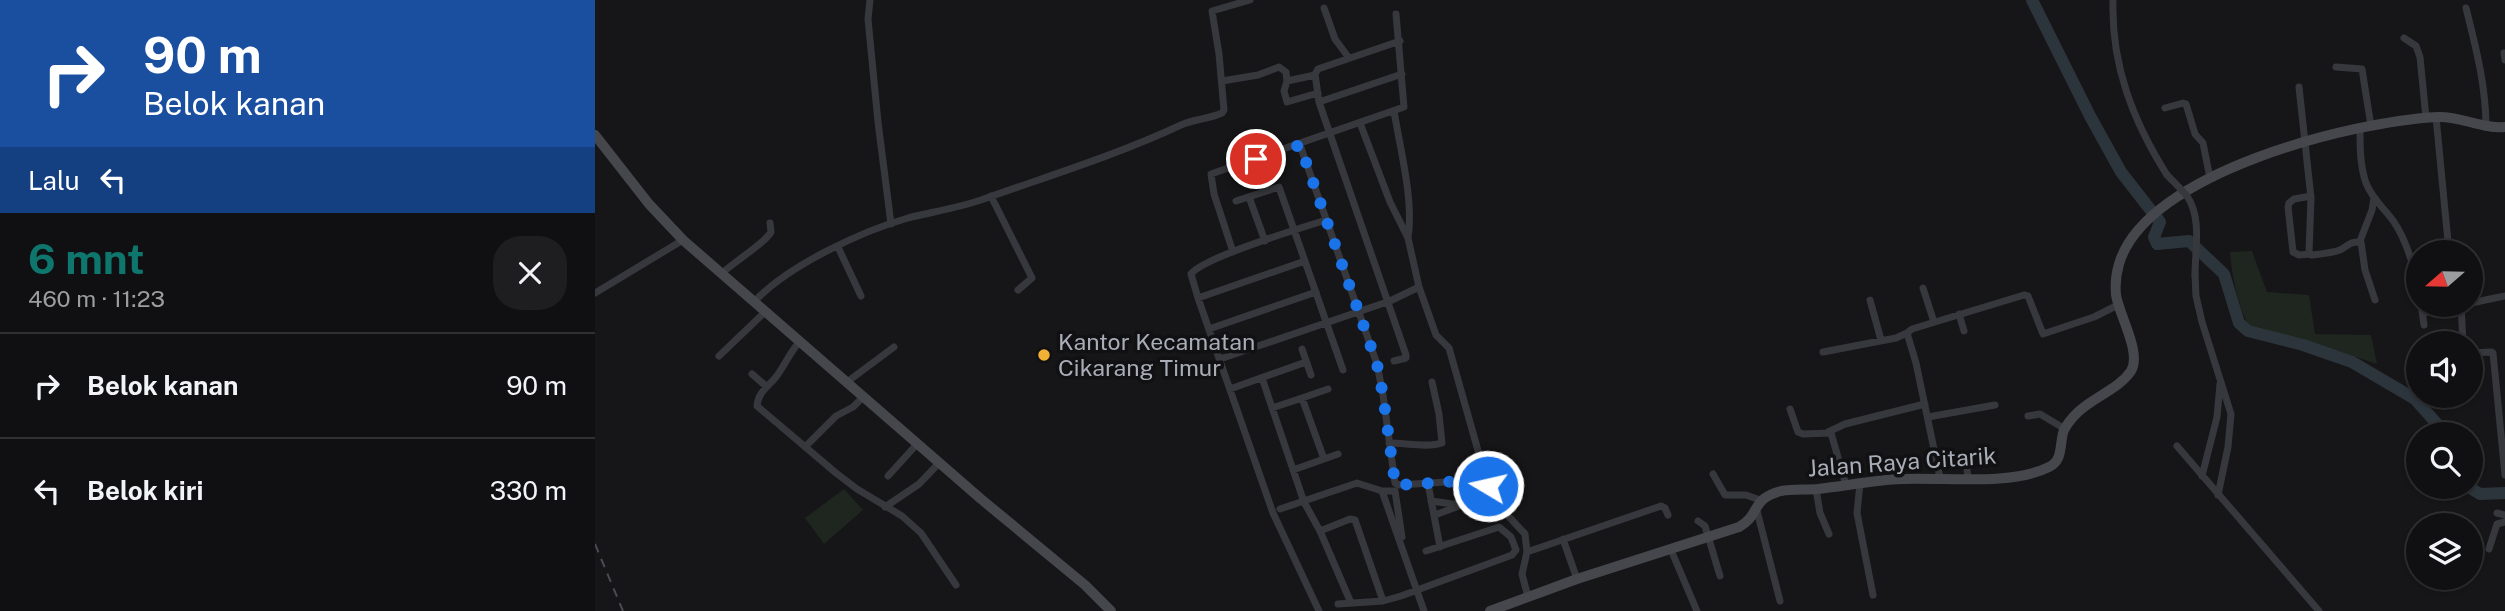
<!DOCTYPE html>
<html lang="id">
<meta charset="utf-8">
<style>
body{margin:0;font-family:"Public Sans",sans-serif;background:#1e1e20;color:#f1f3f6;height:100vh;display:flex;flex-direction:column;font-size:26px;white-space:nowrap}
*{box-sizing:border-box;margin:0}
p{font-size:23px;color:#9c9d9f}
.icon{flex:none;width:38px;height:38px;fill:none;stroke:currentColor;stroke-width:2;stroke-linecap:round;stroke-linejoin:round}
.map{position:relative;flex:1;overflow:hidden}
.panel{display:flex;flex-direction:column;background:#101012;width:595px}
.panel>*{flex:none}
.top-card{background:#1a4fa0;color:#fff;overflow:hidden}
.needle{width:46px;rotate:250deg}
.tools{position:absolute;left:1811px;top:240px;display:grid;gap:14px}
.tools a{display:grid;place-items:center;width:77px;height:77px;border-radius:50%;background:#101012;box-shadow:0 2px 5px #0004,0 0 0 2px #303032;font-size:35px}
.pin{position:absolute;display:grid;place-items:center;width:60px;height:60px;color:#fff;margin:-30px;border:4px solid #fff;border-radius:50%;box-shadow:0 2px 7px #0007}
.me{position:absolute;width:77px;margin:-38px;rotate:279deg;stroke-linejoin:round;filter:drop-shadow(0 0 5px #0008)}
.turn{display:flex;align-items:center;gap:24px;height:147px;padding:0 28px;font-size:32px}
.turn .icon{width:91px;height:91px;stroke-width:2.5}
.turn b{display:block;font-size:49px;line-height:60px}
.then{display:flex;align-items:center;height:66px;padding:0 28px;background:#0003;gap:14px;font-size:26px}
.round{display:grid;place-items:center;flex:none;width:74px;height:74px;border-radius:28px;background:#1e1e20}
.headline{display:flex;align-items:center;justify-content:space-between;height:119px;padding:0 28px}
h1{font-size:42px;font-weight:700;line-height:52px;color:#0f766e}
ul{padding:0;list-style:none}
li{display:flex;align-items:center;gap:21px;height:105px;padding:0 28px;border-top:2px solid #303032}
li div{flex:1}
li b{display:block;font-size:26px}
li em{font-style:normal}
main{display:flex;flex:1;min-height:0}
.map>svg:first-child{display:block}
.green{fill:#1e261f}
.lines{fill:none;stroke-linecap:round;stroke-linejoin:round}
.river{stroke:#2c353c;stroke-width:12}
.street{stroke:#37383d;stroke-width:7}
.secondary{stroke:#45474d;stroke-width:10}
.rail{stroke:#4a4c52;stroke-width:2;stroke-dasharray:9 7;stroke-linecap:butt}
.street-bridge{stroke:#37383d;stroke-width:7}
.route{stroke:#1a73e8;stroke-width:12;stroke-dasharray:0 21.6}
.poi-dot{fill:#f2b134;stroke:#111113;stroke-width:2.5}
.labels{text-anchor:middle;stroke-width:7;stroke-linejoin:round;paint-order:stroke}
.poi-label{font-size:23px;fill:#a8adb8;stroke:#111113;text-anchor:start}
.street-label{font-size:23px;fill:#a8adb8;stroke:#111113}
</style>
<main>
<section class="panel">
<div class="top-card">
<div class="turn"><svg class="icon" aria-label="right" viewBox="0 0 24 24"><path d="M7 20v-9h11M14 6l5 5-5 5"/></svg><div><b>90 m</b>Belok kanan</div></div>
<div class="then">Lalu<svg class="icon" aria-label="left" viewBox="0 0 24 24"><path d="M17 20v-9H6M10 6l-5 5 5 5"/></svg></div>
</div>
<div class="headline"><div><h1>6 mnt</h1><p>460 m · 11:23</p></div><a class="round"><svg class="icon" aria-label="close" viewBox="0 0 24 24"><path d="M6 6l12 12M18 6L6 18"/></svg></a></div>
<ul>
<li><svg class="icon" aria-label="right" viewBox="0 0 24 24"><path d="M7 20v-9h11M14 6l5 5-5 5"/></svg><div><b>Belok kanan</b></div><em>90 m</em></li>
<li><svg class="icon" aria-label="left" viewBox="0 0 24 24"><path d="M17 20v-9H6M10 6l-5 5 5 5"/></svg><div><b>Belok kiri</b></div><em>330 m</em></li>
</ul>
</section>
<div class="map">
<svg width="1910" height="611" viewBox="0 0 1910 611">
<rect width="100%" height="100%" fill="#161618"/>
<path class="green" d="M1657,251L1672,292L1714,295L1720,334L1776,335L1782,364L1721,344L1676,333L1653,325C1642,301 1637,277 1635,252Z
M249,489L268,510L229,544L210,518Z"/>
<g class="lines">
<path class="river" d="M1437,0L1495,116L1526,172L1565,222L1559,237L1562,244L1594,241L1629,274L1644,323L1653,331L1708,345L1757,362L1820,399L1842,424L1846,434
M1872,486L1885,494L1910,493"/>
<path class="street" d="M275,0L273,19L283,122L296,224
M1518,0C1516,65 1538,121 1572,175
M729,8L740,39L754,58
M1871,8C1881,48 1891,86 1891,127
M1809,38L1821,46L1825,57L1831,118
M1909,53L1910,60
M1741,67L1767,69L1776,126
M627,81L663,75L684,67L691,72L692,81L720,75
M692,81L689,91L692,102L723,93
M1704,87L1716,198L1714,253L1716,255C1725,254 1737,253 1745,250C1753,246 1755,241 1766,242L1770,270L1780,300
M724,102L807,74
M1570,108L1588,103L1591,104L1600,134L1608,143L1615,178
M799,111C805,148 819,201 813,238
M1841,117L1854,252
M765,123L795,202L813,238L824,287L841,335L854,348L893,486
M1765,129C1765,147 1765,166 1771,183C1777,199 1790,209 1799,222C1812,241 1819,267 1824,289
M705,145L782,364L788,395L800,483L804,485L882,480L893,486L905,507L930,534L932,552L927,574L933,597
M396,196L437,278L423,290
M654,197L670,241
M641,201L684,187L748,370
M1765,241L1777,210L1779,198
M243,247L266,296
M638,252L619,194L616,174L809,107L801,14
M1715,254L1704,255L1698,252L1693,207L1694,203L1699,199L1716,196
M127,273C138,263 172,241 176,232L175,223
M1600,275L1601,296L1607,322L1636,414L1633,447L1623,495
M1328,288L1339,322
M0,293L88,240
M603,298L710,261
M1275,300L1286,340
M159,302C192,266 267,231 313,218C337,212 362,208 386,200C453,176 522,155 586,125C599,119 614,119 627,113L629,110L624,54L617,11L655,0
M1876,303L1910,296
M1826,304L1829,325
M1866,304L1868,343
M1828,313L1871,304
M1364,314L1369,331
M614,329L721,292
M204,342C195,353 189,366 181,377C173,387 163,392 162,406L241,473L262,489L307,516L326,533L361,585
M707,349L716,375
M1228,352L1301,338L1312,333
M1876,353L1896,352L1898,353L1910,475
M124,356L170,312
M625,359L795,301L824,287
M799,361L811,358V355L724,102L720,74L723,69L805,41
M157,374L171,386
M667,378L709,502L725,531L756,603
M252,382L299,347
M635,389L711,362
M707,398L733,389
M677,408L707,398L729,459L698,470
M1195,409L1203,432L1208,434L1236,433L1251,485
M1433,416L1445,414L1470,429
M1333,417L1400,405
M1233,432L1250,424L1330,404
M794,443C810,443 833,448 847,443L844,414L837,382
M1582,446L1724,611
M210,447L241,416L258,407L268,397
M729,459L743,454
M1371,460L1373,479
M1118,474L1130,495H1151L1165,500
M293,476L323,443
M1607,476L1622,417L1625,384
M1345,478L1321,363L1312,333L1317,329L1429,295L1433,296L1448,334L1499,317L1523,305
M1265,483L1262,513L1278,595
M834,489L845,547
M1221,489L1225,513L1234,534
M787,491H800L807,537
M836,501L865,505
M290,507L324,484L345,462
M1161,507L1185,601
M685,509L762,483L787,491L829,611
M1902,513L1910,515
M840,515L888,497
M1103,521L1110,526L1125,576
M725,531L755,519L760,520L788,601
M968,539L982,579
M1894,549L1902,524L1910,522
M1076,550L1102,611
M932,552L1066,506L1070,508L1073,515
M743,604L788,601L806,596L917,555L921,550L916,537L904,527L831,551
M724,611L678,513L603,298L596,274C609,257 706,228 731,220"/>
<path class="secondary" d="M0,135L54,204L88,240L386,499L490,585L516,611
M895,611L982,579L1144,527C1166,515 1155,499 1186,491C1198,489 1210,490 1223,489C1251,486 1279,480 1307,479C1349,477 1416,486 1454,467C1469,460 1464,443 1469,430C1472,424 1477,418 1482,413C1498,397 1523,390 1536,371C1547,353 1524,315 1521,295C1520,284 1521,274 1524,264C1551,172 1759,121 1843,117C1866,116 1886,129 1910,127"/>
<path class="rail" d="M0,544L28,611"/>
<path class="street-bridge" d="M1572,175C1579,182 1586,189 1592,196C1607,218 1600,250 1600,275"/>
</g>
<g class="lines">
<path class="route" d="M661,159L705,145L782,364L788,395L800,483L804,485L882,480L893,486"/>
</g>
<circle class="poi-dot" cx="449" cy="355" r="7"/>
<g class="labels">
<g class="poi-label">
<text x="463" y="350">Kantor Kecamatan<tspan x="463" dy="26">Cikarang Timur</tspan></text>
</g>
<g class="street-label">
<text transform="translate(1307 462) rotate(-4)" y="8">Jalan Raya Citarik</text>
</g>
</g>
</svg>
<div class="tools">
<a><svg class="needle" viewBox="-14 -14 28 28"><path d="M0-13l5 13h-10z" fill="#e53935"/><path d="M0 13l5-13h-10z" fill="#9c9d9f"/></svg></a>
<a><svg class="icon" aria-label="sound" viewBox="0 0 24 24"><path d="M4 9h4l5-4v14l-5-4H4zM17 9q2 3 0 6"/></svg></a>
<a><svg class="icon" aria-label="search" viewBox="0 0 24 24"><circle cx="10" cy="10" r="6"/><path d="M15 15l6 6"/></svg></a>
<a><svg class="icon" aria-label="layers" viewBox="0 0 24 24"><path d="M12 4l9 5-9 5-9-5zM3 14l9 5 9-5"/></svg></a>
</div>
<div class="pin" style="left:661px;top:159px;background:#d93025"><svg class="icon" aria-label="arrive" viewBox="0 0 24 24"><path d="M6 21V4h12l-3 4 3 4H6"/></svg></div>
<svg class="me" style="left:893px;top:486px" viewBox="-20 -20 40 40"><circle r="17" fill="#1a73e8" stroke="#fff" stroke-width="3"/><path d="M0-11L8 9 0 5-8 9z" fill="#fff"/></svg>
</div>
</main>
